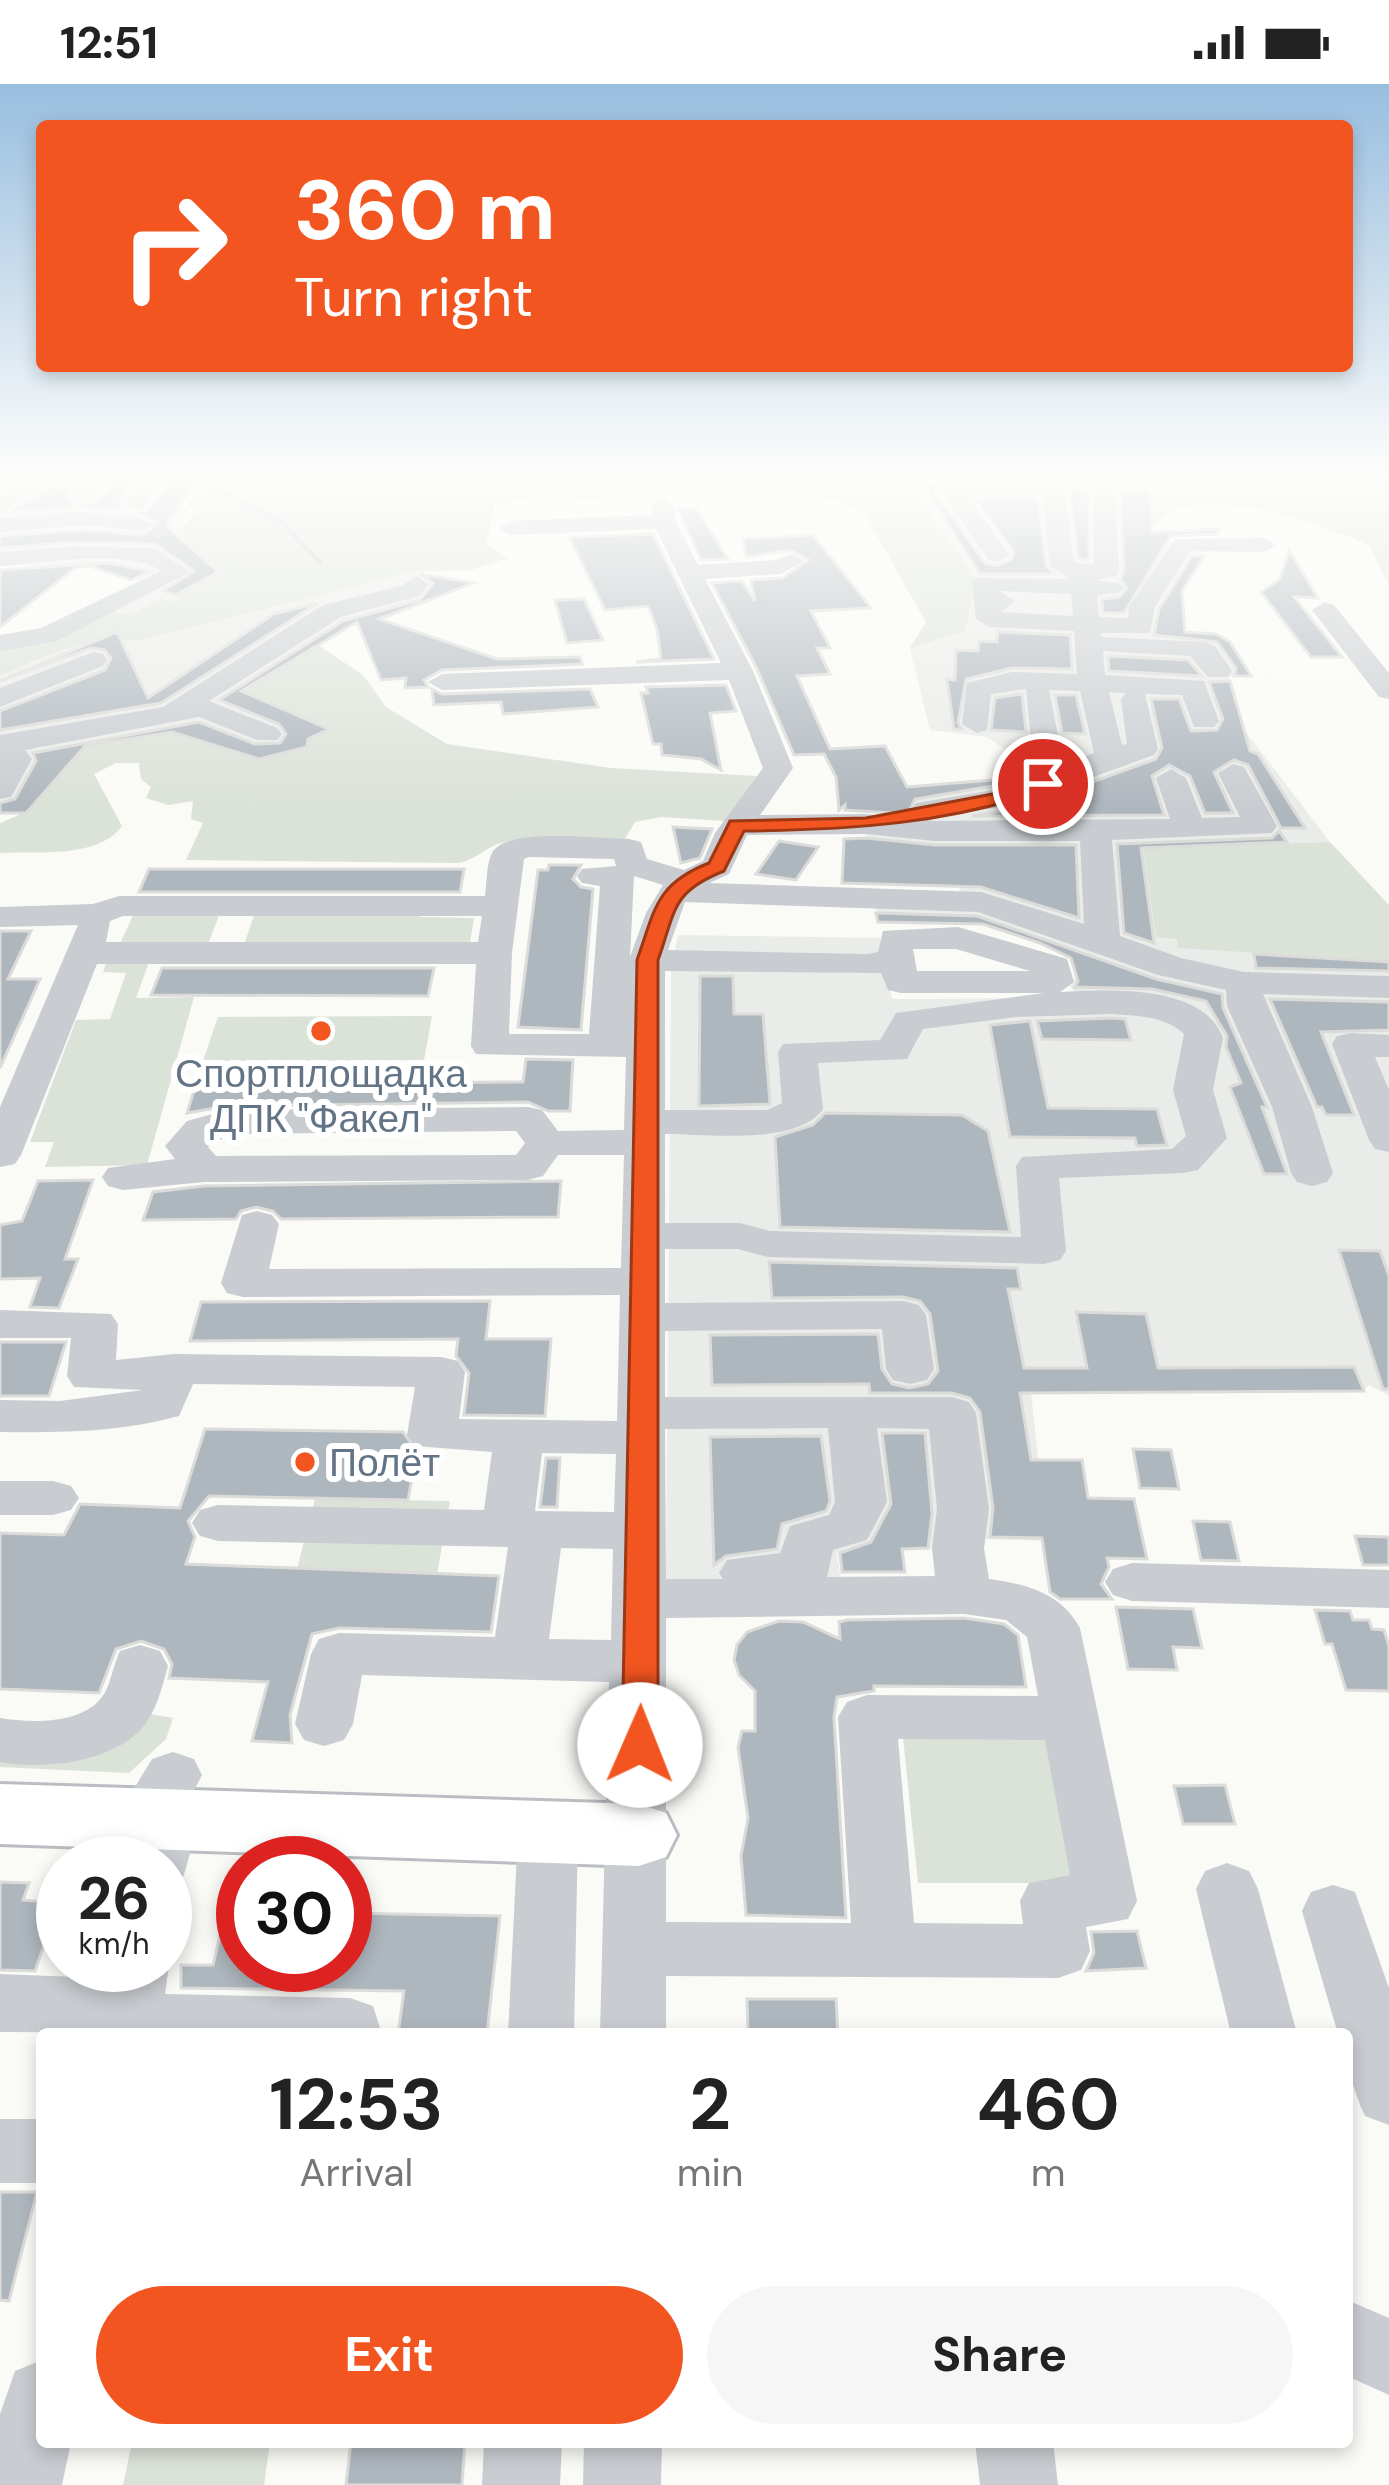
<!DOCTYPE html>
<meta charset="utf-8">
<style>
body{margin:0;font-family:"DM Sans",sans-serif;background:#f6f6f6;color:#222;height:100vh;display:flex;flex-direction:column;font-size:45px;white-space:nowrap}
*{box-sizing:border-box;margin:0}
p{font-size:39px;color:#767676}
.icon{flex:none;width:66px;height:66px;fill:none;stroke:currentColor;stroke-width:2;stroke-linecap:round;stroke-linejoin:round}
.map{position:relative;flex:1;overflow:hidden}
.sheet{position:absolute;left:36px;top:1944px;width:1317px;height:420px;display:flex;flex-direction:column;background:#fff;border-radius:12px;box-shadow:0 6px 18px #0003}
.sheet>*{flex:none}
.hud{position:absolute;left:36px;top:36px;width:1317px;height:252px;border-radius:12px;box-shadow:0 6px 18px #0003;background:#f2551f;color:#fff;overflow:hidden}
.speed{position:absolute;left:36px;top:1752px;display:flex;gap:24px;font-size:60px;font-weight:700;text-align:center}
.speed>*{display:grid;place-content:center;width:156px;height:156px;border-radius:50%;background:#fff;box-shadow:0 6px 18px #0003;line-height:1}
.speed small{font-size:30px;font-weight:400}
.speed .limit{border:18px solid #d22;background:#fff;color:#111}
.pin{position:absolute;display:grid;place-items:center;width:102px;height:102px;color:#fff;margin:-51px;border:6px solid #fff;border-radius:50%;box-shadow:0 3px 12px #0007}
.me{position:absolute;width:132px;margin:-66px;rotate:1deg;stroke-linejoin:round;filter:drop-shadow(0 0 9px #0008)}
.turn{display:flex;align-items:center;gap:42px;height:252px;padding:0 60px;font-size:54px}
.turn .icon{width:156px;height:156px;stroke-width:2.5}
.turn b{display:block;font-size:84px;line-height:102px}
.eta{display:flex;justify-content:space-evenly;align-items:center;height:204px;text-align:center}
.eta b{font-size:72px;font-weight:700;line-height:84px}
.action{display:flex;gap:24px;margin-top:auto;padding:24px 60px}
.action a{flex:1;height:138px;border-radius:72px;background:#f2551f;color:#fff;font-size:48px;font-weight:700;line-height:138px;text-align:center}
.action a+a{background:#f6f6f6;color:#222}
.status{display:flex;justify-content:space-between;align-items:center;height:84px;padding:0 60px;background:#fff;direction:ltr}
.status svg{height:33px;fill:currentColor}
.map>svg:first-child{display:block}
.built{fill:#eaecea}
.green{fill:#dbe2d8}
.lines{fill:none;stroke-linecap:round;stroke-linejoin:round}
.stream{stroke:#c1ccd1;stroke-width:4.5}
.building{fill:#afb7be;stroke:#dbdbd9;stroke-width:3}
.major-casing{stroke:#babec2;stroke-width:6}
.minor{fill:#c9cdd1;fill-rule:evenodd}
.major{fill:#fff;fill-rule:evenodd}
.route{fill:#f2551f;stroke:#9d3714;stroke-width:3}
.poi-dot{fill:#f2551f;stroke:#fff;stroke-width:4.5}
.labels{text-anchor:middle;stroke-width:12;stroke-linejoin:round;paint-order:stroke}
.poi-label{font-size:39px;fill:#627485;stroke:#fff}
</style>
<div class="status"><b>12:51</b><svg viewBox="0 0 49 12"><path d="M0 12V9h3v3zM5 12V6h3v6zM10 12V3h3v9zM15 12V0h3v12zM26 1h20v11H26zM47 4h2v5h-2z"/></svg></div>
<div class="map">
<svg width="1389" height="2401" viewBox="0 0 1389 2401">
<rect width="100%" height="100%" fill="#fafaf7"/>
<path class="built" d="M0,389H204L180,422L189,426L181,440L222,485L177,509L183,512L174,517L159,515L130,531L96,524L141,499L118,481L0,482Z
M1043,392L1149,406L1148,453L1208,464L1182,507L1185,547L1216,550L1230,558L1251,592L1229,593L1243,644L1330,758L1143,764L1178,863L1389,877V1311L1368,1301L1364,1307L1031,1309L1047,1457L985,1455L984,1462L837,1469L841,1497L666,1503L671,887L678,851L880,854L892,915L1078,914L1066,895L1117,892L1092,876L983,840L878,838L876,823L960,810L958,795L868,767L863,735L896,728L898,704L991,696L1032,683L987,653L930,646L910,564L965,547L909,401Z
M412,488L445,494L449,504L414,522L363,535L242,606L329,645L307,663L259,675L85,662L26,729H0V592L59,565L117,553L141,556Z"/>
<path class="green" d="M210,389H223L220,395L233,404L213,408L240,405L224,394L228,389H517L507,393L536,412L495,421L486,460L508,474L471,486L412,488L141,556C91,550 44,572 0,592V565L111,527L130,531L159,515L174,517L181,512L175,511L221,486L186,460L181,440L188,439L197,426L187,422Z
M527,389H1040L1043,392L910,401L976,495L965,547L910,564L926,538L864,429L828,414L623,400L600,415L543,413L512,393Z
M1046,389H1389V502L1369,461C1321,441 1226,406 1174,426C1166,429 1158,439 1152,445L1153,404Z
M318,561L363,591L386,623L447,660L611,684L757,692L725,737L661,733L635,738L623,758C593,758 518,749 493,762C480,769 474,775 459,779L186,776L203,739L191,735L193,717L168,721L146,714L151,703L141,695L139,679H116L94,690L122,742C98,775 37,767 0,769V739L26,728L85,662L172,648L259,675L307,663L308,655L328,644L241,607Z
M1330,758L1389,821V877L1178,864L1176,855L1156,853L1143,764Z
M256,825H403L421,833L474,834L470,859L245,858Z
M134,829H220L208,860H120Z
M150,875L136,914L194,913L147,1081L45,1083L54,1058H30L76,936L110,935L126,889L103,888L107,876Z
M432,932L424,976L203,977L218,933Z
M315,1415L450,1417L437,1490L297,1485Z
M145,1629L173,1634L166,1655L129,1689L0,1683V1669Z
M903,1653H1060L1087,1799H918Z
M132,2358H270L264,2401H123Z"/>
<g class="lines">
<path class="stream" d="M212,389L206,401L281,438L320,478"/>
</g>
<path class="building" d="M18,389H49L51,402L70,406L68,413L75,421L94,419L107,406L99,389H142L120,416L123,426L72,424L7,429L47,404L41,394Z
M175,389H204L166,441L218,488L175,511L163,507L194,487L155,460L75,458L0,464V452L84,446L144,451L158,438L137,428L147,427Z
M941,398L935,408L985,479L997,482L1012,475L1014,468L975,415H1038L1046,482L1055,490H980L922,400Z
M1069,403L1089,404V476L1078,474Z
M1120,404L1149,406L1152,448L1220,445L1217,450L1171,452L1124,529H1103L1102,515L1119,513L1127,504L1120,495L1124,487Z
M696,424L728,475L701,476L678,425Z
M653,450L714,575L636,578L661,575L657,545L648,522L605,526L569,453Z
M813,451L871,524L811,527L830,564H817L830,590L797,592L830,665L885,662L907,703L1004,695L1038,685L999,701L915,715L908,730L845,726V721L839,726L836,693L824,670L794,671L757,585L712,499L742,497L755,517L751,496L783,494L808,476L790,466L746,473L743,455Z
M1289,466L1318,514L1294,513L1342,573H1311L1261,508L1280,495Z
M1192,472H1204L1182,507L1185,548L1216,550L1230,558L1251,592H1234L1236,584L1217,558L1154,551L1159,525Z
M107,479L151,487L131,496L90,482L76,483L0,543V486Z
M421,490L474,499L379,535L497,575L580,573L582,580L442,586L424,596L428,603L405,604L406,594L381,596L357,538L241,607L329,645L308,655L307,663L259,675L172,648L85,662L26,729H0V719L15,715L36,677L33,669L199,638L255,660L280,659L286,650L279,640L219,616L343,537L420,516L433,499Z
M584,515L603,556L567,559L555,516Z
M318,519L161,619L0,646V627L105,586L111,574L104,566L91,564L0,597L117,548L148,614L274,530Z
M998,548L1070,551L1072,585L1012,584L966,595L958,639L962,645H954L947,595L955,596L956,566L978,567L979,557L997,558Z
M1108,572L1188,576L1202,592L1109,587Z
M1230,597L1250,667L1258,670L1305,744H1281L1248,681L1234,676L1214,688L1233,729H1205L1190,692L1169,681L1152,692L1164,731L972,732L1020,724L1156,675L1162,664L1151,615H1179L1191,647L1217,646L1223,635L1209,598Z
M726,601L736,627L710,629L721,686L701,675L662,671L661,660H653L641,609H648L646,603Z
M432,605L442,610L590,605L598,623L503,630L501,618L434,621Z
M1022,610L1026,648L991,646L995,614Z
M1055,611H1076L1085,650L1062,649Z
M673,743L712,745L700,774L681,779Z
M1279,747L1287,758L1141,764L1154,859L1124,849L1117,760L1272,754Z
M866,754L935,761H1076L1079,834L981,803L842,799L844,755Z
M779,757L818,763L796,796L756,790Z
M549,781H581L573,795L581,803L593,805L581,946L518,943L538,786H548Z
M149,785H464L460,808H139Z
M876,829L977,832L1156,895L1222,910L1223,924L1267,1023H1262L1287,1090H1264L1230,1003L1241,999L1226,963L1227,952L1206,917L1152,905L1075,903L1078,897L1071,874L1040,859L983,840L878,838Z
M0,847H31L8,895H40L0,984Z
M1254,870L1389,878V887L1256,884Z
M162,884H434L428,912L151,911Z
M700,892H733L734,930H763L770,1020L699,1022Z
M1270,915L1389,918V946L1321,948L1354,1031H1326L1322,1023H1317Z
M1113,934L1125,935L1131,956L1042,955L1037,937Z
M1030,937L1048,1024L1157,1025L1167,1061L1137,1062L1135,1054L1010,1053L990,941Z
M526,975L573,976L570,1027H548L528,1018L227,1022L187,1029L196,1000L523,998Z
M825,1029L962,1031L988,1047L1010,1148L780,1143L775,1053L813,1041Z
M93,1096L65,1175H78L59,1224L30,1223L40,1194L0,1195V1141L22,1137L38,1097Z
M561,1097L558,1133L281,1135L273,1127L256,1123L241,1127L236,1135L143,1136L153,1108L204,1102Z
M1339,1166L1380,1167L1389,1192V1305H1383Z
M769,1178L1017,1184L1021,1205H1008L1024,1284H1087L1076,1228L1146,1230L1158,1284L1354,1283L1364,1307L1020,1309L1031,1376H1082L1088,1414L1134,1415L1147,1475L1107,1474L1109,1483L1101,1500L1112,1515H1060L1050,1508L1042,1454L990,1453L993,1424L980,1328L970,1314L952,1309H870L869,1300L712,1301L710,1251L878,1250L882,1285L892,1300L909,1304L928,1300L938,1287L930,1230L920,1217L903,1213L772,1214Z
M490,1217L486,1255H551L545,1332L464,1331L469,1289L456,1272L458,1255L190,1257L201,1218Z
M0,1258H66L49,1312H0Z
M205,1345L403,1348L417,1367L408,1416L209,1412L188,1437L195,1453L186,1480L499,1492L491,1548L339,1544L312,1550L290,1631L292,1659L252,1657L268,1598L169,1594L172,1580L164,1565L141,1557L116,1565L99,1609L0,1605V1449L64,1451L80,1420L180,1424Z
M882,1349H925L932,1429L928,1464L902,1465L905,1488H842L840,1469L871,1458L891,1420Z
M821,1352L830,1417L826,1427L782,1440L777,1465L726,1472L714,1481L710,1353Z
M1133,1365L1171,1366L1179,1405L1140,1404Z
M546,1374H560L557,1423H540Z
M1193,1437L1230,1438L1239,1477L1201,1476Z
M1355,1452L1389,1453V1481H1363Z
M1116,1523L1193,1525L1202,1564L1173,1563L1177,1586L1128,1585Z
M1315,1526L1350,1527L1353,1536H1369L1372,1545L1384,1546L1389,1562V1607L1346,1606L1332,1560H1325Z
M964,1534L1004,1540L1018,1551L1026,1603L874,1602V1607L837,1613L834,1633L846,1834L746,1831L741,1772L748,1734L738,1663L742,1647H755V1607L739,1591L734,1576L737,1561L747,1548L779,1537L803,1538L840,1555L839,1538L847,1536Z
M1225,1701L1235,1740H1183L1174,1702Z
M233,1795L243,1796V1881H345V1829L500,1832L487,1950H398L404,1907L181,1904V1881H213Z
M0,1798L29,1799L23,1816L59,1819L35,1887L0,1886Z
M1137,1847L1146,1884L1086,1887L1094,1869L1091,1848Z
M747,1915H836L838,1950H748Z
M0,2108H37L9,2217L0,2216Z
M351,2358H465L462,2401H346Z"/>
<g class="lines">
<defs>
<path id="major" d="M0,1700L639,1720L666,1729L677,1751L666,1773L639,1782L0,1760Z"/>
</defs>
<use href="#major" class="major-casing"/>
<path class="minor" d="M53,389L98,393L104,403L91,416H75L72,411L79,403L54,399Z
M148,389H171L143,424H127L124,419Z
M0,390L40,398L43,403L0,428V412L11,406L0,404Z
M1053,396L1064,403L1074,478L1094,481L1093,404L1104,397L1115,404L1119,487L1116,492L1095,496L1119,499L1123,504L1119,509L1097,511L1099,533L1128,534L1129,523L1175,455L1264,454L1276,461L1264,468L1190,467L1155,523L1150,549H1101V553L1204,558L1215,562L1232,587L1228,593H1208L1190,572L1103,567L1105,591L1204,597L1219,637L1214,643H1194L1182,611L1145,610L1158,665L1154,671L1018,720L927,735L916,733L911,726L916,719L1000,705L1048,686L1033,676L1026,605L991,610L987,646L977,649L962,640L967,599L1012,588L1077,590L1074,547L989,543L976,535L972,499L976,494L1070,495L1050,482L1042,410L966,411L1010,471L998,478L989,476L939,405L950,398ZM1000,507L1071,510L1073,532L1002,528L1015,517ZM1049,606L1080,607L1094,669L1076,676L1062,671ZM1109,608L1126,609L1121,615L1127,660L1122,661Z
M662,414L673,421L676,438L698,481L776,476L792,470L804,477L781,490L705,495L753,587L793,684L760,731L866,730L935,737L1170,735L1156,694L1171,685L1186,694L1202,734L1240,733L1218,689L1233,680L1244,683L1277,742L1272,749L1112,756L1120,852L1181,874L1244,888L1389,892V914L1263,910L1312,1023L1333,1089L1327,1098L1312,1102L1297,1098L1291,1089L1272,1023L1227,922L1226,906L1158,891L978,828L685,818L668,866L868,870L878,868L883,847L958,843L1067,875L1074,898L1060,908C1107,906 1203,899 1223,954L1213,1006L1227,1054L1198,1086L1183,1089L1059,1094L1066,1167L1060,1176L1044,1180L768,1173L738,1165H665V1219L903,1217L919,1221L926,1231L934,1285L927,1296L910,1300L893,1296L886,1285L882,1245L665,1247V1313H952L969,1318L976,1329L989,1425L984,1464L989,1495C1026,1500 1061,1509 1080,1544L1137,1817L1128,1835L1086,1843L1090,1867L1081,1886L1058,1894L666,1892V1950H600L609,1598L362,1591L353,1640L344,1656L324,1662L304,1656L295,1640L311,1570L319,1555L339,1549L495,1553L508,1463L218,1457L200,1452L192,1439L200,1426L218,1421L484,1426L492,1368L415,1362L407,1351L415,1303L193,1300L179,1332C122,1348 59,1349 0,1348V1316L60,1317L143,1306L74,1303L67,1292L71,1254H0V1226L111,1230L118,1240L116,1276L174,1270L441,1273L458,1277L465,1288L459,1335L617,1337L620,1211L243,1213L227,1209L221,1199L242,1131L257,1127L272,1131L279,1140L269,1185L621,1184L624,1071H558L543,1092L528,1096L204,1098L123,1106L108,1102L102,1093L108,1084L175,1075L165,1062L187,1037L227,1026L528,1023L542,1026L558,1047L624,1046L626,973L476,970L471,962L476,880H97L21,1071L15,1080L0,1083V1023L78,841L0,843V823L93,820L119,812H485C487,799 486,774 495,765C514,744 601,755 629,755L641,758L647,775L684,786L703,777L715,749L763,684L729,596L442,606L428,598L442,590L721,579L656,445L511,451L499,444L511,437L652,431L651,421ZM866,750L935,757H1080L1084,840L981,808L709,799L729,790L747,751ZM529,773L614,775L616,782L582,785L577,792L582,799L600,802L589,950H509L512,869L524,775ZM634,792L663,801L646,829L630,873ZM123,832H482L478,858H106L110,837ZM913,865H956L1030,887H917ZM665,887L881,889L888,906L901,909H1044L896,929L880,956L783,960L778,968L782,1019L767,1026H665ZM1113,930C1139,932 1165,932 1184,950L1173,1006L1186,1052L1172,1065L1022,1073L1016,1082L1021,1153L770,1147L740,1139H665V1050C706,1050 798,1062 823,1025L818,979L907,975L923,945L1016,933ZM516,1047L525,1059L516,1071L216,1072L208,1063L230,1050ZM828,1344L835,1418L829,1431L790,1442L780,1469L727,1476L719,1489L723,1495H666L665,1345ZM877,1344L929,1345L937,1425L932,1464L935,1492L827,1493L833,1466L867,1456L887,1418ZM542,1369L616,1370L614,1428L535,1427ZM561,1464L613,1465L611,1556L549,1555ZM964,1530L1006,1536L1027,1553L1038,1612L867,1611L847,1618L838,1633L851,1839L666,1838V1534ZM898,1655L1045,1656L1070,1791L1029,1799L1020,1817L1023,1840L914,1839Z
M72,428L131,431L154,440L142,447L84,441L0,448V434Z
M75,462L155,464L190,488L57,557L0,567V551L41,544L161,487C131,464 39,479 0,482V468Z
M416,492L429,500L419,512L341,533L209,617L277,644L282,650L277,656H257L199,633L25,666L32,675L11,713L0,715V651L163,623L323,521L401,502Z
M1325,518L1334,521L1389,589V615L1379,613L1312,526Z
M93,568L103,570L107,576L103,582L0,623V604Z
M1351,949L1389,951V973H1375L1389,1006V1068L1375,1065L1369,1056L1332,960L1337,952Z
M0,1397H53L71,1402L79,1414L71,1426L53,1431H0Z
M1132,1479L1389,1486V1524L1132,1517L1113,1511L1105,1498L1113,1485Z
M140,1561L160,1567L168,1582C162,1603 157,1626 143,1643C112,1679 43,1686 0,1678V1634C30,1639 81,1641 102,1613C111,1601 113,1581 120,1567Z
M173,1668L194,1675L202,1691L188,1718L200,1736L182,1797L165,1802V1779H129L135,1757L124,1753L115,1736L152,1675Z
M548,1725L569,1732L578,1749L574,1950H508L518,1749L527,1732Z
M1227,1779L1249,1787L1258,1805L1297,1950H1231L1196,1805L1205,1787Z
M1333,1801L1355,1808L1389,1904V2041L1365,2032C1352,2004 1347,1981 1347,1950H1338L1302,1827L1311,1808Z
M165,1872L169,1881L165,1910L350,1914L373,1922L382,1950L0,1948V1890L102,1894L105,1881H165Z
M0,2035H42V2099H0Z
M1347,2216L1389,2234V2311L1347,2292Z
M42,2276V2358H71L62,2401H0V2330L15,2287Z
M484,2358H562L560,2401H482Z
M584,2358H662L661,2401H583Z
M975,2358H1053L1058,2401H980Z"/>
<use href="#major" class="major"/>
</g>
<linearGradient id="sky" x2="0" y2="1"><stop stop-color="#98bedf"/><stop offset="0.54" stop-color="#fdfdfb"/><stop offset="1" stop-color="#fdfdfb" stop-opacity="0"/></linearGradient>
<rect width="1389" height="725" fill="url(#sky)"/>
<path class="route" d="M1043,695L1049,696V704C951,740 848,746 744,747L724,787C671,808 676,826 658,876V1661L652,1670L640,1674L627,1670L622,1661L637,876C655,826 655,800 709,779L730,737L866,734L1003,708Z"/>
<g class="poi-dot">
<circle cx="321" cy="947" r="12"/>
<circle cx="305" cy="1378" r="12"/>
</g>
<g class="labels">
<g class="poi-label">
<text x="321" y="1003">Спортплощадка<tspan x="321" dy="45">ДПК "Факел"</tspan></text>
<text x="329" y="1392" text-anchor="start">Полёт</text>
</g>
</g>
</svg>
<div class="speed"><div>26<small>km/h</small></div><div class="limit">30</div></div>
<div class="pin" style="left:1043px;top:700px;background:#d93025"><svg class="icon" aria-label="arrive" viewBox="0 0 24 24"><path d="M6 21V4h12l-3 4 3 4H6"/></svg></div>
<svg class="me" style="left:640px;top:1661px" viewBox="-20 -20 40 40"><circle r="19" fill="#fff"/><path d="M0-13L10 11 0 6-10 11z" fill="#f2551f"/></svg>
<div class="hud">
<div class="turn"><svg class="icon" aria-label="right" viewBox="0 0 24 24"><path d="M7 20v-9h11M14 6l5 5-5 5"/></svg><div><b>360 m</b>Turn right</div></div>
</div>
<section class="sheet">
<div class="eta">
<div><b>12:53</b><p>Arrival</p></div>
<div><b>2</b><p>min</p></div>
<div><b>460</b><p>m</p></div>
</div>
<div class="action"><a>Exit</a><a>Share</a></div>
</section>
</div>
